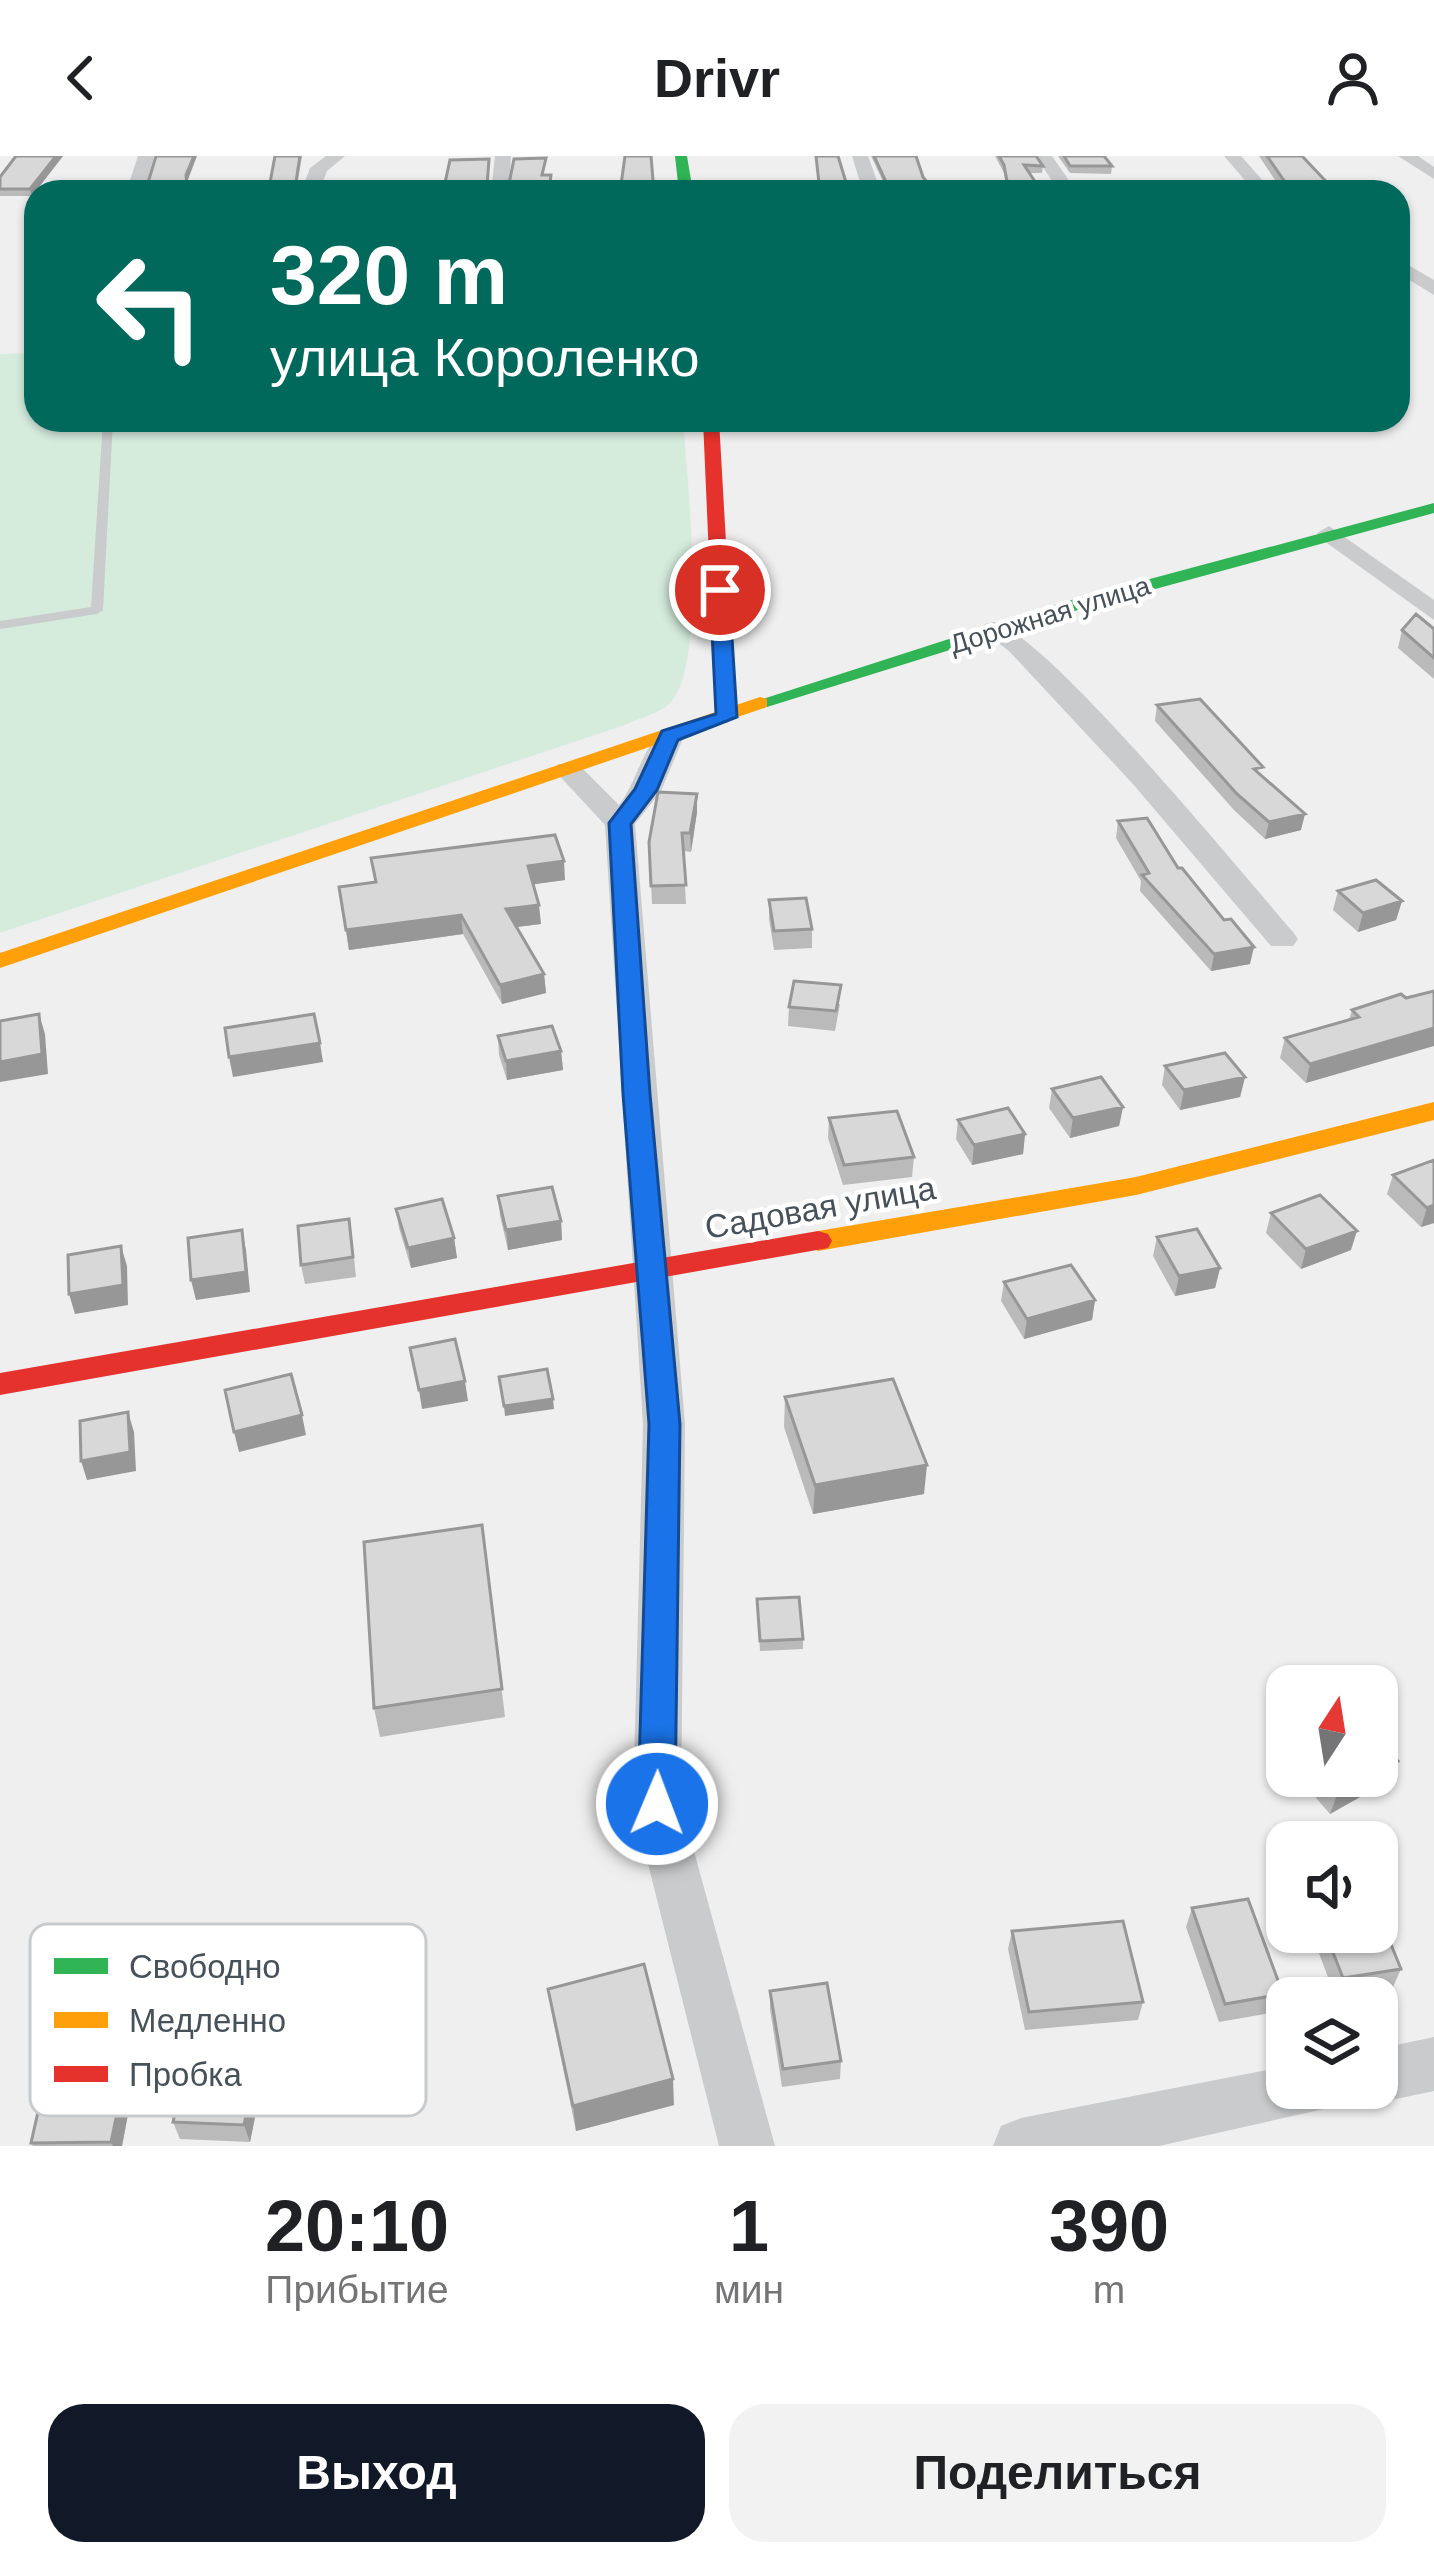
<!DOCTYPE html>
<html lang="ru">
<meta charset="utf-8">
<style>
body{margin:0;font-family:Helvetica,sans-serif;background:#f2f2f2;color:#202124;height:100vh;display:flex;flex-direction:column;font-size:45px;white-space:nowrap}
*{box-sizing:border-box;margin:0}
p{font-size:39px;color:#757577}
.icon{flex:none;width:66px;height:66px;fill:none;stroke:currentColor;stroke-width:2;stroke-linecap:round;stroke-linejoin:round}
.map{position:relative;height:1990px;overflow:hidden}
.side{display:flex;flex-direction:column;background:#fff;flex:1}
.side>*{flex:none}
.banner{position:absolute;left:24px;top:24px;width:1386px;height:252px;border-radius:36px;box-shadow:0 3px 9px #0004;background:#00695c;color:#fff;overflow:hidden}
.needle{width:78px;rotate:12deg}
.tools{position:absolute;left:1266px;top:1509px;display:grid;gap:24px}
.tools a{display:grid;place-items:center;width:132px;height:132px;border-radius:24px;background:#fff;box-shadow:0 3px 9px #0004;font-size:60px}
.pin{position:absolute;display:grid;place-items:center;width:102px;height:102px;color:#fff;margin:-51px;border:6px solid #fff;border-radius:50%;box-shadow:0 3px 12px #0007}
.me{position:absolute;width:132px;margin:-66px;rotate:1deg;stroke-linejoin:round;filter:drop-shadow(0 0 9px #0008)}
.turn{display:flex;align-items:center;gap:42px;height:252px;padding:0 48px;font-size:54px}
.turn .icon{width:156px;height:156px;stroke-width:2.5}
.turn b{display:block;font-size:84px;line-height:102px}
.eta{display:flex;justify-content:space-evenly;align-items:center;height:204px;text-align:center}
.eta b{font-size:72px;font-weight:800;line-height:84px}
.action{display:flex;gap:24px;margin-top:auto;padding:24px 48px}
.action a{flex:1;height:138px;border-radius:36px;background:#111827;color:#fff;font-size:48px;font-weight:800;line-height:138px;text-align:center}
.action a+a{background:#f2f2f2;color:#202124}
header{display:flex;justify-content:space-between;align-items:center;height:156px;padding:0 48px;background:#fff;font-size:54px;font-weight:800}
.map>svg:first-child{display:block}
.green{fill:#d5ecdd}
.lines{fill:none;stroke-linecap:round;stroke-linejoin:round}
.lane{fill:#c9cbcd;fill-rule:evenodd}
.street{fill:#c9cbcd;fill-rule:evenodd}
.fast{fill:#30b455;fill-rule:evenodd}
.slow{fill:#ff9f0a;fill-rule:evenodd}
.jam{fill:#e5322d;fill-rule:evenodd}
.wall{fill:#bababb}
.shaded-wall{fill:#979798}
.building{fill:#d8d8d9;stroke:#979798;stroke-width:3}
.route{fill:#1a73e8;stroke:#114b97;stroke-width:3}
.labels{text-anchor:middle;stroke-width:9;stroke-linejoin:round;paint-order:stroke}
.far-street-label{font-size:27px;fill:#475159;stroke:#fff}
.street-label{font-size:33px;fill:#475159;stroke:#fff}
.key{fill:#fff;stroke:#c8cbcd;stroke-width:3}
.key-label{font-size:33px;fill:#475159}
</style>
<header><svg class="icon" aria-label="back" viewBox="0 0 24 24"><path d="M15 5l-7 7 7 7"/></svg>Drivr<svg class="icon" aria-label="person" viewBox="0 0 24 24"><circle cx="12" cy="8" r="4"/><path d="M4 21q1-7 8-7t8 7"/></svg></header>
<div class="map">
<svg width="1434" height="1990" viewBox="0 0 1434 1990">
<rect width="100%" height="100%" fill="#efefef"/>
<path class="green" d="M36,197V264H683C687,318 709,514 668,549C657,558 637,563 625,569L0,777V198Z"/>
<g class="lines">
<path class="lane" d="M103,264H113L103,454L97,458L0,473V465L91,451Z"/>
<path class="street" d="M138,0H154L144,36H126Z
M326,0H345L327,15L319,36H301L310,12Z
M495,0H511L509,36H491Z
M852,0H868L881,36H863Z
M1036,0H1052L1077,36H1059Z
M1224,0H1241L1273,36H1255Z
M1398,0H1418L1434,11V23Z
M1398,103L1434,124V139L1398,117Z
M1329,370L1434,444V464L1320,382L1317,377Z
M994,466C1048,480 1245,721 1293,776L1298,783L1293,790H1271L1132,627L1009,495L981,474L985,468Z
M670,572L684,580L661,635L635,668L685,1268L681,1648L775,1990H719L633,1648L643,1268L605,669L554,614L558,608H578L619,649C636,629 646,578 670,572Z
M1434,1881V1935L1377,1947L1358,1939L1355,1932H1377V1893Z
M1287,1910V1932H1341L1333,1951L1159,1990H993L1001,1970L1021,1962Z"/>
<path class="fast" d="M675,0H687L693,36H679Z
M1434,347V357L1078,454L767,551H753L750,547L1064,446Z"/>
<path class="slow" d="M760,541L767,543V551L0,812V797Z
M1434,946V964L1136,1039L818,1095L804,1085L818,1075L1136,1021Z"/>
<path class="jam" d="M703,264H719L736,561L726,567L716,561Z
M818,1075L828,1078L832,1085L828,1092L0,1239V1217Z"/>
</g>
<path class="wall" d="M63,0L32,40H0V21Z
M275,0H302L296,36H269Z
M871,0H916L923,21L935,36H897L896,32H886Z
M995,0H1036L1043,10L1042,17H1029L1042,36H1007L1004,17Z
M1058,0H1104L1112,10L1111,18L1070,17Z
M1259,0H1302L1336,36H1283Z
M1434,473V523L1398,492L1402,474Z
M1157,549L1261,619L1301,674L1265,683L1234,654L1155,565Z
M697,638V656L691,696L683,695L686,748H652L649,686Z
M1118,665L1178,712L1250,808L1211,815L1140,735L1141,725L1116,682Z
M371,702L565,724L533,728L541,768L517,771L544,818L546,837L502,848L463,778L349,794L339,731L375,726Z
M1338,735L1402,745L1396,764L1358,776L1333,754Z
M769,744L812,773V792L774,794L769,763Z
M1406,842L1306,927L1280,902L1285,882L1349,864L1352,854Z
M840,848L835,875L788,870L789,851Z
M498,880L561,895L563,914L507,924L499,899Z
M1165,910L1245,921L1240,941L1180,954L1162,929Z
M1052,933L1123,951L1119,970L1070,982L1049,952Z
M829,962L914,1001L912,1021L843,1029L828,982Z
M958,964L1025,978L1023,998L972,1009L956,983Z
M1434,1004V1067L1421,1071L1387,1038L1393,1019Z
M498,1040L561,1065L562,1084L508,1094L500,1060Z
M396,1053L454,1082L457,1102L411,1112L399,1072Z
M1271,1057L1351,1094L1301,1113L1266,1077Z
M1157,1081L1220,1112L1215,1132L1175,1140L1153,1100Z
M352,1083L356,1121L305,1128L301,1109Z
M1004,1126L1095,1144L1092,1164L1024,1183L1001,1145Z
M785,1241L924,1338L813,1358L784,1271Z
M482,1369L505,1561L380,1581L374,1552Z
M757,1443L803,1483V1493L760,1495Z
M1398,1605L1390,1624L1330,1658L1297,1620H1377Z
M1192,1752L1283,1838L1276,1856L1219,1866L1186,1771Z
M1012,1775L1143,1846L1138,1864L1025,1874L1008,1793Z
M1311,1776H1377L1401,1813L1393,1831L1335,1840Z
M548,1833L674,1949L576,1975L552,1859Z
M770,1835L841,1905L840,1923L782,1931L770,1853Z
M261,1885L267,1902L250,1986L180,1983L173,1966Z
M137,1911L122,1990H33L31,1987Z"/>
<path class="shaded-wall" d="M56,0H63L32,40L30,33Z
M194,0H197L187,26L186,19Z
M697,638V656L691,696L690,677Z
M1305,658L1301,674L1265,683L1269,666Z
M564,705L565,724L529,729L528,710Z
M1402,745L1396,764L1358,776L1363,757Z
M539,749L541,768L508,772L506,753Z
M461,759L463,778L349,794L346,774Z
M1254,791L1250,808L1211,815L1214,798Z
M544,818L546,837L502,848L500,829Z
M39,858L45,878L48,918L0,926V906Z
M1434,872V890L1306,927L1310,908Z
M320,887L323,906L233,921L229,901Z
M561,895L563,914L507,924L506,905Z
M1245,921L1240,941L1180,954L1184,934Z
M1123,951L1119,970L1070,982L1073,962Z
M1025,978L1023,998L972,1009L974,989Z
M1434,1049V1067L1421,1071L1427,1052Z
M561,1065L562,1084L508,1094L506,1074Z
M242,1074L246,1094L250,1136L196,1144L191,1124Z
M1357,1075L1351,1094L1301,1113L1306,1093Z
M454,1082L457,1102L411,1112L408,1092Z
M121,1090L127,1110L128,1149L75,1158L69,1138Z
M1220,1112L1215,1132L1175,1140L1179,1120Z
M1095,1144L1092,1164L1024,1183L1027,1163Z
M465,1225L468,1245L422,1253L419,1234Z
M553,1243L554,1253L505,1260L504,1250Z
M128,1256L134,1276L136,1315L87,1324L81,1305Z
M302,1259L306,1279L239,1296L234,1276Z
M927,1309L924,1338L813,1358L815,1329Z
M1398,1605L1390,1624L1330,1658L1337,1639L1371,1620H1377V1617Z
M261,1885L267,1902L250,1986L244,1969Z
M130,1894L137,1911L122,1990H113L111,1986Z
M673,1923L674,1949L576,1975L573,1950Z"/>
<path class="building" d="M16,0H56L30,33H0V21Z
M156,0H194L186,19L187,29L185,36H135L134,34L147,30Z
M275,0H300L295,32H269Z
M625,0H651L654,36H620Z
M816,0H838L849,36H820Z
M874,0H916L923,21L935,36H900L896,26H886Z
M999,0H1036L1043,10L1024,9L1042,36H1009L1004,9Z
M1064,0H1104L1112,10H1070Z
M1267,0H1302L1336,36H1292Z
M546,2L542,19H551L549,36H443L450,4L489,3L487,31L508,33L514,3Z
M1416,458L1434,473V502L1402,474Z
M1200,543L1263,611L1254,613L1305,658L1269,666L1237,638L1157,549Z
M658,636L697,638L690,677H682L686,729L651,730L649,686Z
M1147,662L1178,712H1182L1224,764L1231,763L1254,791L1214,798L1142,719L1149,717L1118,665Z
M555,679L564,705L528,710L539,749L506,753L544,818L500,829L461,759L346,774L339,731L376,726L371,702Z
M1376,724L1402,745L1363,757L1338,735Z
M806,742L812,773L774,775L769,744Z
M794,825L841,829L836,855L789,851Z
M1434,835V872L1310,908L1285,882L1359,861L1352,854L1401,838L1406,842Z
M39,858L42,898L0,906V865Z
M314,858L320,887L229,901L225,872Z
M552,870L561,895L506,905L498,880Z
M1225,897L1245,921L1184,934L1165,910Z
M1101,921L1123,951L1073,962L1052,933Z
M1008,952L1025,978L974,989L958,964Z
M897,955L914,1001L844,1009L829,962Z
M1434,1004V1049L1427,1052L1393,1019Z
M552,1031L561,1065L506,1074L498,1040Z
M1320,1039L1357,1075L1306,1093L1271,1057Z
M442,1043L454,1082L408,1092L396,1053Z
M349,1063L353,1101L301,1109L298,1070Z
M1197,1073L1220,1112L1179,1120L1157,1081Z
M242,1074L246,1116L191,1124L188,1082Z
M121,1090L123,1129L69,1138L68,1099Z
M1071,1109L1095,1144L1027,1163L1004,1126Z
M455,1183L465,1225L419,1234L410,1192Z
M547,1213L553,1243L504,1250L499,1221Z
M291,1218L302,1259L234,1276L225,1234Z
M893,1223L927,1309L815,1329L785,1241Z
M128,1256L130,1296L81,1305L80,1265Z
M482,1369L502,1533L374,1552L364,1386Z
M799,1441L803,1483L760,1485L757,1443Z
M1377,1581L1398,1605L1377,1617Z
M1320,1620H1371L1337,1639Z
M1248,1743L1283,1838L1225,1848L1192,1752Z
M1377,1754L1401,1813L1343,1822L1325,1776H1377Z
M1123,1765L1143,1846L1029,1856L1012,1775Z
M644,1808L673,1923L573,1950L548,1833Z
M827,1827L841,1905L783,1913L770,1835Z
M192,1882L261,1885L244,1969L173,1966Z
M52,1894H130L111,1986L31,1987Z"/>
<path class="route" d="M720,428L729,434L737,561L678,584L657,634L631,668L650,938L680,1268L675,1648L670,1659L657,1664L644,1659L638,1648L649,1268L623,938L609,667L635,633L662,575L716,558L710,434Z"/>
<g class="labels">
<g class="far-street-label">
<text transform="translate(1050 459) rotate(-17)" y="9">Дорожная улица</text>
</g>
<g class="street-label">
<text transform="translate(820 1051) rotate(-10)" y="12">Садовая улица</text>
</g>
</g>
<rect x="30" y="1768" width="396" height="192" rx="18" class="key"/>
<rect x="54" y="1802" width="54" height="16" fill="#30b455"/>
<rect x="54" y="1856" width="54" height="16" fill="#ff9f0a"/>
<rect x="54" y="1910" width="54" height="16" fill="#e5322d"/>
<g class="key-label">
<text x="129" y="1822">Свободно</text>
<text x="129" y="1876">Медленно</text>
<text x="129" y="1930">Пробка</text>
</g>
</svg>
<div class="tools">
<a><svg class="needle" viewBox="-14 -14 28 28"><path d="M0-13l5 13h-10z" fill="#e53935"/><path d="M0 13l5-13h-10z" fill="#757577"/></svg></a>
<a><svg class="icon" aria-label="sound" viewBox="0 0 24 24"><path d="M4 9h4l5-4v14l-5-4H4zM17 9q2 3 0 6"/></svg></a>
<a><svg class="icon" aria-label="layers" viewBox="0 0 24 24"><path d="M12 4l9 5-9 5-9-5zM3 14l9 5 9-5"/></svg></a>
</div>
<div class="pin" style="left:720px;top:434px;background:#d93025"><svg class="icon" aria-label="arrive" viewBox="0 0 24 24"><path d="M6 21V4h12l-3 4 3 4H6"/></svg></div>
<svg class="me" style="left:657px;top:1648px" viewBox="-20 -20 40 40"><circle r="17" fill="#1a73e8" stroke="#fff" stroke-width="3"/><path d="M0-11L8 9 0 5-8 9z" fill="#fff"/></svg>
<div class="banner">
<div class="turn"><svg class="icon" aria-label="left" viewBox="0 0 24 24"><path d="M17 20v-9H6M10 6l-5 5 5 5"/></svg><div><b>320 m</b>улица Короленко</div></div>
</div>
</div>
<section class="side">
<div class="eta">
<div><b>20:10</b><p>Прибытие</p></div>
<div><b>1</b><p>мин</p></div>
<div><b>390</b><p>m</p></div>
</div>
<div class="action"><a>Выход</a><a>Поделиться</a></div>
</section>
